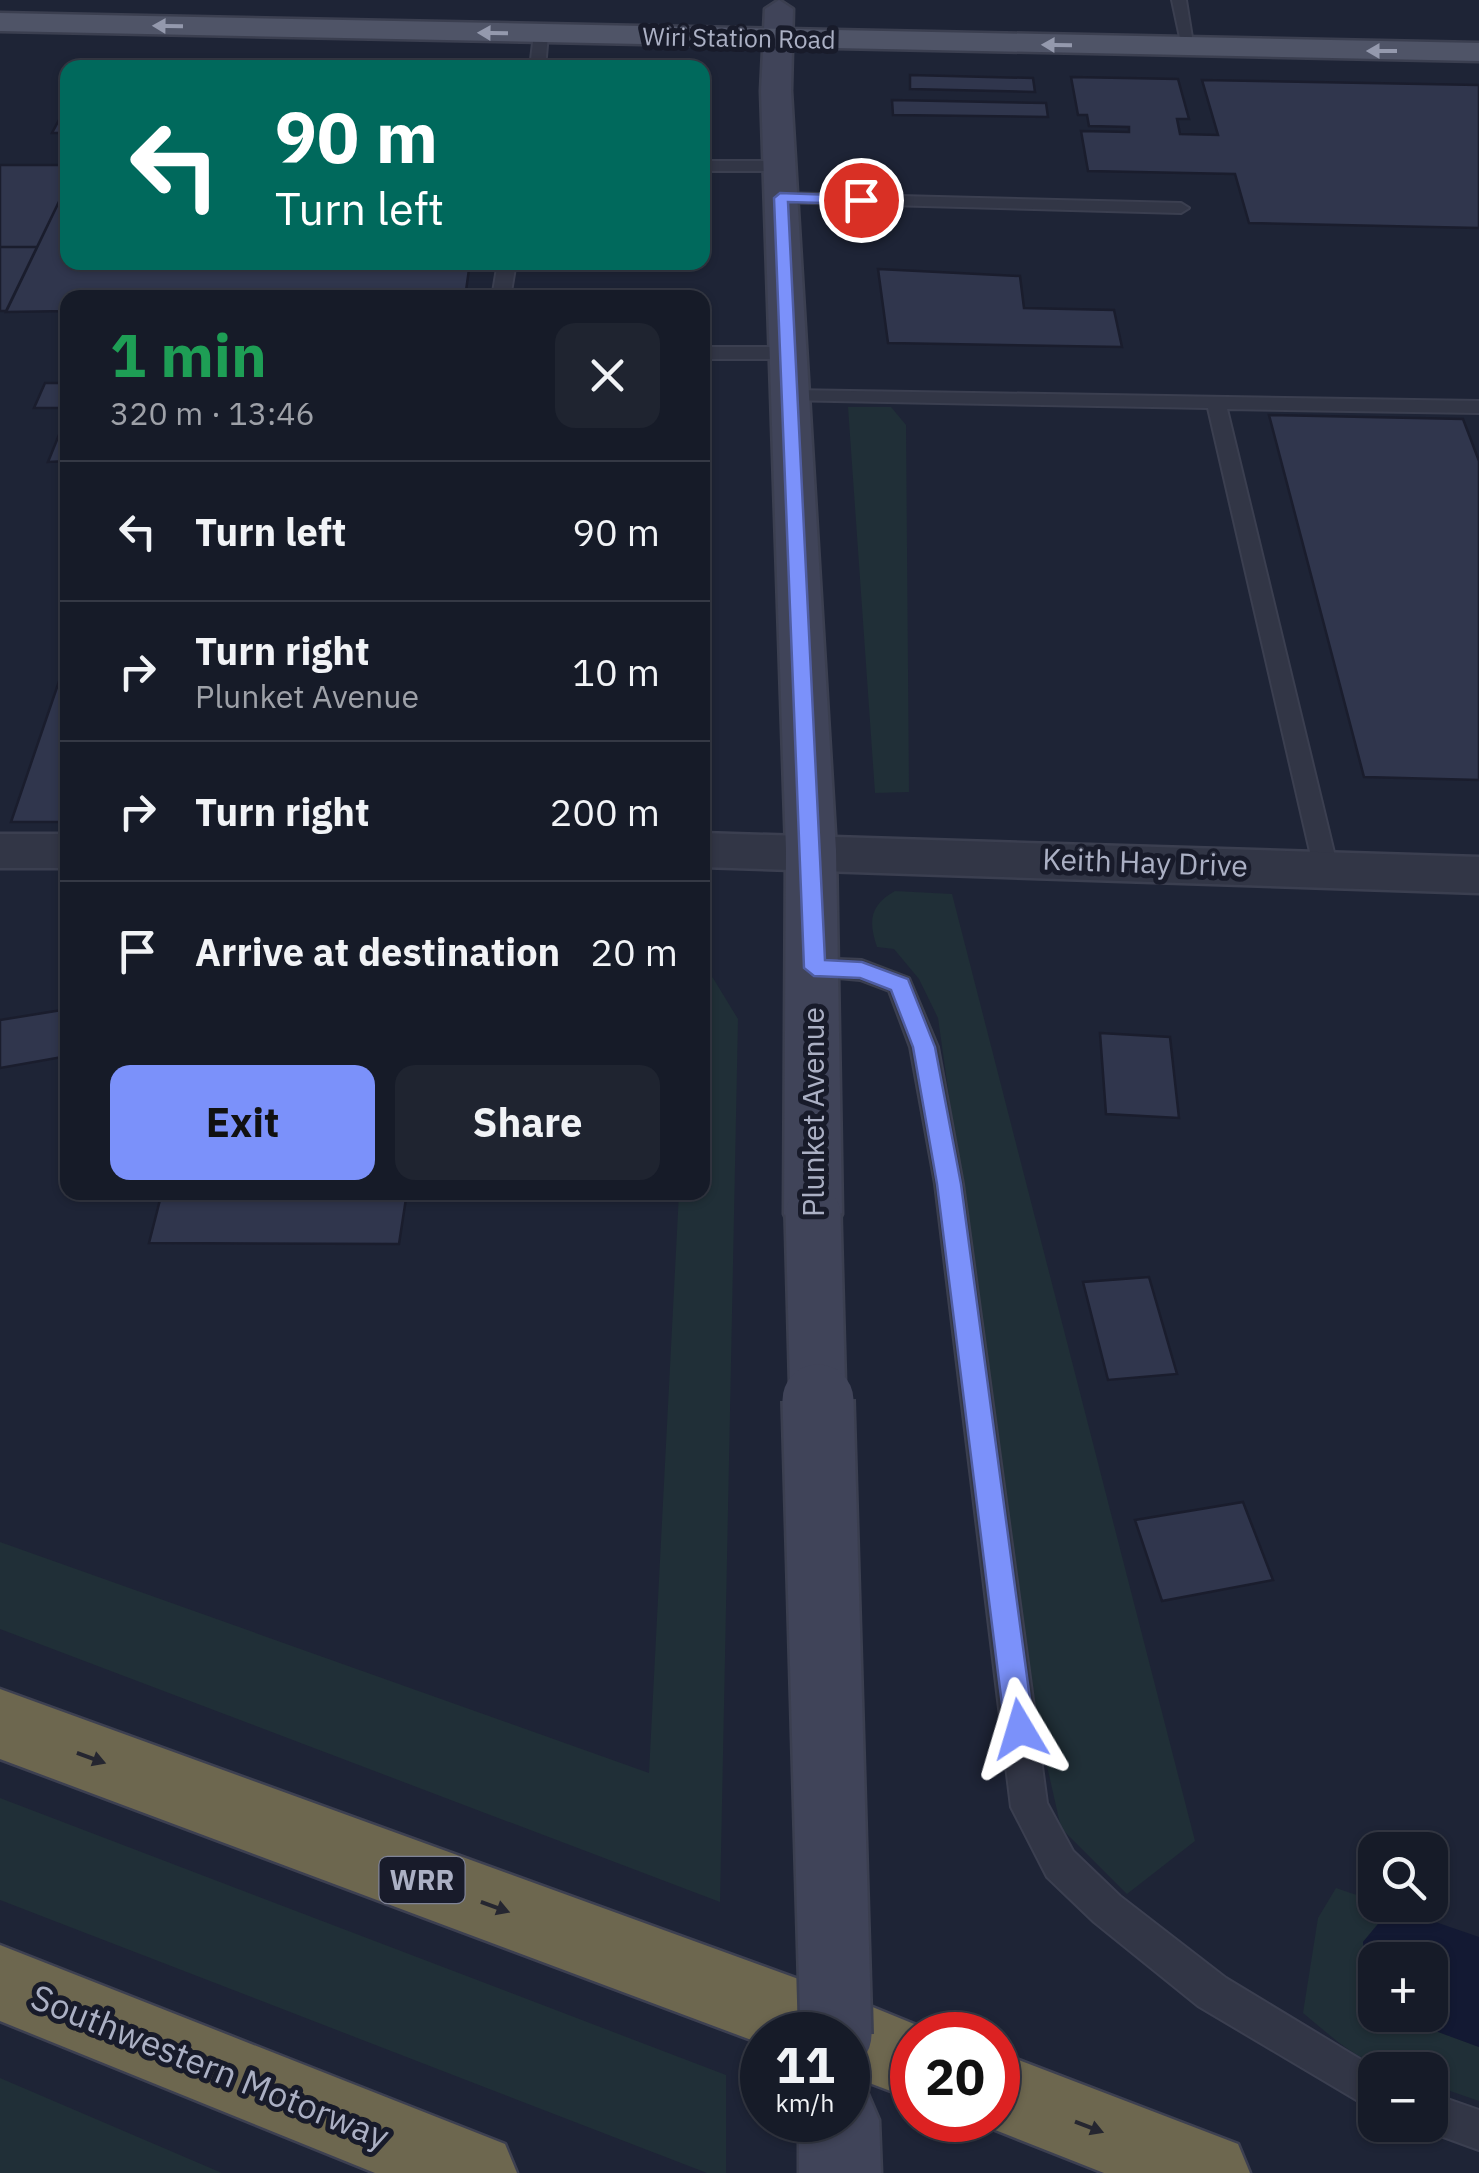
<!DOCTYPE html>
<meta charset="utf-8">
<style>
body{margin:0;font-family:"IBM Plex Sans",sans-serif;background:#1f2430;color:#f1f3f6;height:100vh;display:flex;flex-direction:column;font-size:38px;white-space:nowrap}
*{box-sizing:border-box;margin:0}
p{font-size:32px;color:#9ea1a8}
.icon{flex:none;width:55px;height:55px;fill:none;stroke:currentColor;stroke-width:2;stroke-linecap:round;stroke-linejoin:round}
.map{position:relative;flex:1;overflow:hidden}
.drawer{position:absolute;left:60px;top:290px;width:650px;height:910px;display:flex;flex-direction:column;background:#161b28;border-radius:20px;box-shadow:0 2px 8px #0004,0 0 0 2px #353945}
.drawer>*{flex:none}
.hud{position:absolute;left:60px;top:60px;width:650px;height:210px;border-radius:20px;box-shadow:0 2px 8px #0004,0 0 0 2px #353945;background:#00695c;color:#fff;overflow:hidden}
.buttons{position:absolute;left:1358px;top:1832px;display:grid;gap:20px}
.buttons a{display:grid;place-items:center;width:90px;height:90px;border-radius:20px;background:#161b28;box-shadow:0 2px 8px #0004,0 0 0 2px #353945;font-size:50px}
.speed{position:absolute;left:740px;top:2012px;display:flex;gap:20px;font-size:50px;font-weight:700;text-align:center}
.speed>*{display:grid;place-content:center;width:130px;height:130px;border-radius:50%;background:#161b28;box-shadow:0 2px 8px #0004,0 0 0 2px #353945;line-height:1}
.speed small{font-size:25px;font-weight:400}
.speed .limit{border:15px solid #d22;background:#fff;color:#111}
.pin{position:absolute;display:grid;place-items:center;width:85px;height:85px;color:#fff;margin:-42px;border:5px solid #fff;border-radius:50%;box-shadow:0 2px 10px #0007}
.me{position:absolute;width:110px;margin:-55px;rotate:353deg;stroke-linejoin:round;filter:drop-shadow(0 0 8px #0008)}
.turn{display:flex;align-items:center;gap:35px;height:210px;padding:0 50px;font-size:45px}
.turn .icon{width:130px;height:130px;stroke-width:2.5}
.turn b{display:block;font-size:70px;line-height:85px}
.round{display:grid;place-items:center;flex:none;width:105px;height:105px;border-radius:20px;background:#1f2430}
.summary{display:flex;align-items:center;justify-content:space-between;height:170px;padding:0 50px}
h1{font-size:60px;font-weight:700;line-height:75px;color:#1e9e55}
.primary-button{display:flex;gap:20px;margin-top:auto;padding:20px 50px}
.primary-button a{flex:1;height:115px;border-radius:20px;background:#7b91fa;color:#111;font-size:40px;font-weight:700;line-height:115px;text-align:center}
.primary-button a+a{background:#1f2430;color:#f1f3f6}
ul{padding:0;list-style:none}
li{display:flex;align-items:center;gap:30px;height:140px;padding:0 50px;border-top:2px solid #353945}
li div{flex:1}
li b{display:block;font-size:38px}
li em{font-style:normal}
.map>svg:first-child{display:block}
.green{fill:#202f37}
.water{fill:#131933}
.building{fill:#30364d;stroke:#1a1d2d;stroke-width:2.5}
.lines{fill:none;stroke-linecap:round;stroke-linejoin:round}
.lane-casing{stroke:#3b3f50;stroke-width:4}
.street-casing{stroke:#3b3f50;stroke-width:5}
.secondary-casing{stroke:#3b3f50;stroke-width:5}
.primary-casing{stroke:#3b3f50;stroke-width:5}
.highway-casing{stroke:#3d4051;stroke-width:5}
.lane{fill:#323646;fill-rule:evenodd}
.street{fill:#323646;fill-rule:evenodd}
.secondary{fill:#404459;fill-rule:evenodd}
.primary{fill:#4f5467;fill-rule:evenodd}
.highway{fill:#6d674f;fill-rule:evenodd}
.secondary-bridge-far1-casing{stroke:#3b3f50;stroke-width:60;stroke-linecap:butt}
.secondary-bridge-casing{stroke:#3b3f50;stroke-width:76;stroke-linecap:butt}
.secondary-bridge-far1{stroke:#404459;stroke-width:55}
.secondary-bridge{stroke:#404459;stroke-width:71}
.oneway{fill:#9499ad}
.oneway2{fill:#252630}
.route{fill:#7b91fa;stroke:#505ea2;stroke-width:2.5}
.labels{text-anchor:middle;stroke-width:10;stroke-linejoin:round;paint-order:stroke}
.far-street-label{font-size:25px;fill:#abb0c4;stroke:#181b2a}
.shield{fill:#181b2a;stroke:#7f8396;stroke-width:2.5}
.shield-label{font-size:28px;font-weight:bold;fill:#abb0c4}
.street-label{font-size:30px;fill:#abb0c4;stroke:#181b2a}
.near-street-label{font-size:35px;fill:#abb0c4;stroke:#181b2a}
</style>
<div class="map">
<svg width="1479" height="2173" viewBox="0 0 1479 2173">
<rect width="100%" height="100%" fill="#1e2436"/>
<path class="green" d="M848,407H891L906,425L909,792L875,793Z
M895,891L952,894L1195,1841L1127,1894L1061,1828L1038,1726L938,1018L919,979L894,949L877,947C868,921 870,905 895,891Z
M703,971L713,978L738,1019L720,1902L0,1629V1542L649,1773L679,1193L702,1192Z
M0,1798L726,2075V2173H707L0,1900Z
M1336,1888L1392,1907L1363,1942L1375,2015H1392L1479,2047V2101L1430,2084V2070C1363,2070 1352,2053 1303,2013L1318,1918Z
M0,2078L222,2173H0Z"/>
<path class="water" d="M1392,1907L1479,1937V2047L1392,2015H1430V1960H1375V1995L1368,1981L1363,1942Z"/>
<path class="building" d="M910,75L1033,78L1035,92L910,89Z
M1071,77L1178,79L1189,119H1177L1180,134L1218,135L1202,80L1479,85V228L1249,223L1235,174L1088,171L1081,131L1129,132V127L1089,126L1087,115H1078Z
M892,100L1046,103L1048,117L893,115Z
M68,103V133H52Z
M0,165H68V183L37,247H0Z
M68,183V262H470L465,298H68V311L6,312Z
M0,247H37L6,311H0Z
M878,269L1020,276L1024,308L1114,310L1122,347L888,343Z
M45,383H68V408H34Z
M1269,415L1463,419L1479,461V780L1364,777Z
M65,420L68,461L48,462Z
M68,655V822H11Z
M68,1009V1056L0,1068V1020Z
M1100,1033L1170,1037L1179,1118L1106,1114Z
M162,1192H407L399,1244L149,1243Z
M1149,1277L1177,1374L1108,1380L1083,1282Z
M1243,1502L1273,1580L1162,1601L1135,1520Z"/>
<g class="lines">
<defs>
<path id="lane" d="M1172,0H1186L1194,50L1182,47Z
M541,30L548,34L545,68H530L534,34Z
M702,161H779L787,166L779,171H702Z
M780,193L1181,203L1189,208L1181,213L774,202L772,198Z
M498,262H516L510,298H492Z
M702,347H788L797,353L788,359H702Z
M790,390L1479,401V413L1227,409L1338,869L1335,875L1326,878L1314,869L1208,408L783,400L780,396Z
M814,958L862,960L909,978L938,1047L963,1184L1047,1803L1073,1851L1120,1896L1226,1978L1378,2070L1375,2111L1198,2006L1094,1922L1047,1877L1011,1807L935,1184L910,1047L889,991L860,980L805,975L801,968Z
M1430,2093L1479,2110V2150L1416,2127L1430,2125Z"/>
<path id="street" d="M702,833L1479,857V893L702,867Z
M0,834H68V868H0Z"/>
<path id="secondary" d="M779,0L793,9L791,91L836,850L842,1214L834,1231L813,1238L792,1231L784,1214L786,850L761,91L765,9Z
M848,2083L867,2092L879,2120L881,2173H799V2120H848Z"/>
<path id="primary" d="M0,13L1479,43V61L0,31Z"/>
<path id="highway" d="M0,1689L848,1997L941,2035H912V2099L848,2075V2035H762V2044L0,1759Z
M0,1945L505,2144L517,2173H375L0,2021Z
M998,2052L1238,2144L1250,2173H1104L970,2120H998Z"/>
</defs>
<use href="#lane" class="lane-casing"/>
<use href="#street" class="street-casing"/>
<use href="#secondary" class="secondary-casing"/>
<use href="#primary" class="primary-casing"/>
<use href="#highway" class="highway-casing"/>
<use href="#lane" class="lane"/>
<use href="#street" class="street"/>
<use href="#secondary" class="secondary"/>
<use href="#primary" class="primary"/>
<use href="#highway" class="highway"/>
<defs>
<path id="secondary-bridge-far1" d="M813,1214L818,1403"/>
<path id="secondary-bridge" d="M818,1400L836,2035"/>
</defs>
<use href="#secondary-bridge-far1" class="secondary-bridge-far1-casing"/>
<use href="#secondary-bridge" class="secondary-bridge-casing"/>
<use href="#secondary-bridge-far1" class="secondary-bridge-far1"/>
<use href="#secondary-bridge" class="secondary-bridge"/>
</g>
<defs><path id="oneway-solid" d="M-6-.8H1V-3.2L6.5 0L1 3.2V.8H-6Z" transform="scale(2.5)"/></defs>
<g class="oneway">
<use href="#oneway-solid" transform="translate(168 26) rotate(-179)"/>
<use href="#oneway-solid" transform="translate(493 33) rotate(-179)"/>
<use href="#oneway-solid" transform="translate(1057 45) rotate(-179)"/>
<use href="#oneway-solid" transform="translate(1382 51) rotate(-180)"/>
</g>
<g class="oneway2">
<use href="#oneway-solid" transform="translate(91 1758) rotate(20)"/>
<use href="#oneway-solid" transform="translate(495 1907) rotate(20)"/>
<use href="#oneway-solid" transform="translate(1089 2127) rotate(21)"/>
</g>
<path class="route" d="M780,193L861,196L868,200L861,204L788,202L825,960L862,962L908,979L935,1047L961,1184L1034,1729L1030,1739L1020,1744L1009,1739L1005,1729L937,1184L913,1047L891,990L860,978L814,976L804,968L774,198Z"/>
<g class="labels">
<g class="far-street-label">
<text transform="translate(739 38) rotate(1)" y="9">Wiri Station Road</text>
</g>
<rect class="shield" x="379.5" y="1857" width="85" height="46" rx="8"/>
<g class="shield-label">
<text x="422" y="1890">WRR</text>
</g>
<g class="street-label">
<text transform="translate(1145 863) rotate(2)" y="10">Keith Hay Drive</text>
<text transform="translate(814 1112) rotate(-90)" y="10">Plunket Avenue</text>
</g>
<g class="near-street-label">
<text transform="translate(210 2067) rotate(22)" y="12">Southwestern Motorway</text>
</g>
</g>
</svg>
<div class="buttons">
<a><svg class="icon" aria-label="search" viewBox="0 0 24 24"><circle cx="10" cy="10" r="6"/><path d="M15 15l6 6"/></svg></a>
<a>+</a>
<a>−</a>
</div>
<div class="speed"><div>11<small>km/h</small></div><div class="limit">20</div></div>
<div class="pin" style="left:861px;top:200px;background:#d93025"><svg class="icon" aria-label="arrive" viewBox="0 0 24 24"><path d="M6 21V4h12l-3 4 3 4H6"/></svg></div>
<svg class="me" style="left:1020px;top:1729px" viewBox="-20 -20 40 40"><path d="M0-17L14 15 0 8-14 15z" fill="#7b91fa" stroke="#fff" stroke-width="4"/></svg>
<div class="hud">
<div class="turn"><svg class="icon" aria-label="left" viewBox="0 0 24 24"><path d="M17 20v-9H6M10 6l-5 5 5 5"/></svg><div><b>90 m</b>Turn left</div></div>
</div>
<section class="drawer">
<div class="summary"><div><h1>1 min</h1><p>320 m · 13:46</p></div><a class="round"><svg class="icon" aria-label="close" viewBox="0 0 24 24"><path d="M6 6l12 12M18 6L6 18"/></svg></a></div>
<ul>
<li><svg class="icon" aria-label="left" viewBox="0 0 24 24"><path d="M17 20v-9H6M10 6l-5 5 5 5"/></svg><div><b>Turn left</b></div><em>90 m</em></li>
<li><svg class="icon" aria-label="right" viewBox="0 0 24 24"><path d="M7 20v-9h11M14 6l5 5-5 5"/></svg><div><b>Turn right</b><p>Plunket Avenue</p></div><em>10 m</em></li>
<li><svg class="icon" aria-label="right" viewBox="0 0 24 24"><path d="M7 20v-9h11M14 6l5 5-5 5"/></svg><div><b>Turn right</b></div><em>200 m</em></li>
<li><svg class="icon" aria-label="arrive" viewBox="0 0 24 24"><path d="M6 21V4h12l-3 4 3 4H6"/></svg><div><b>Arrive at destination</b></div><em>20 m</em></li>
</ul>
<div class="primary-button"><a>Exit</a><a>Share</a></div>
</section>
</div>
